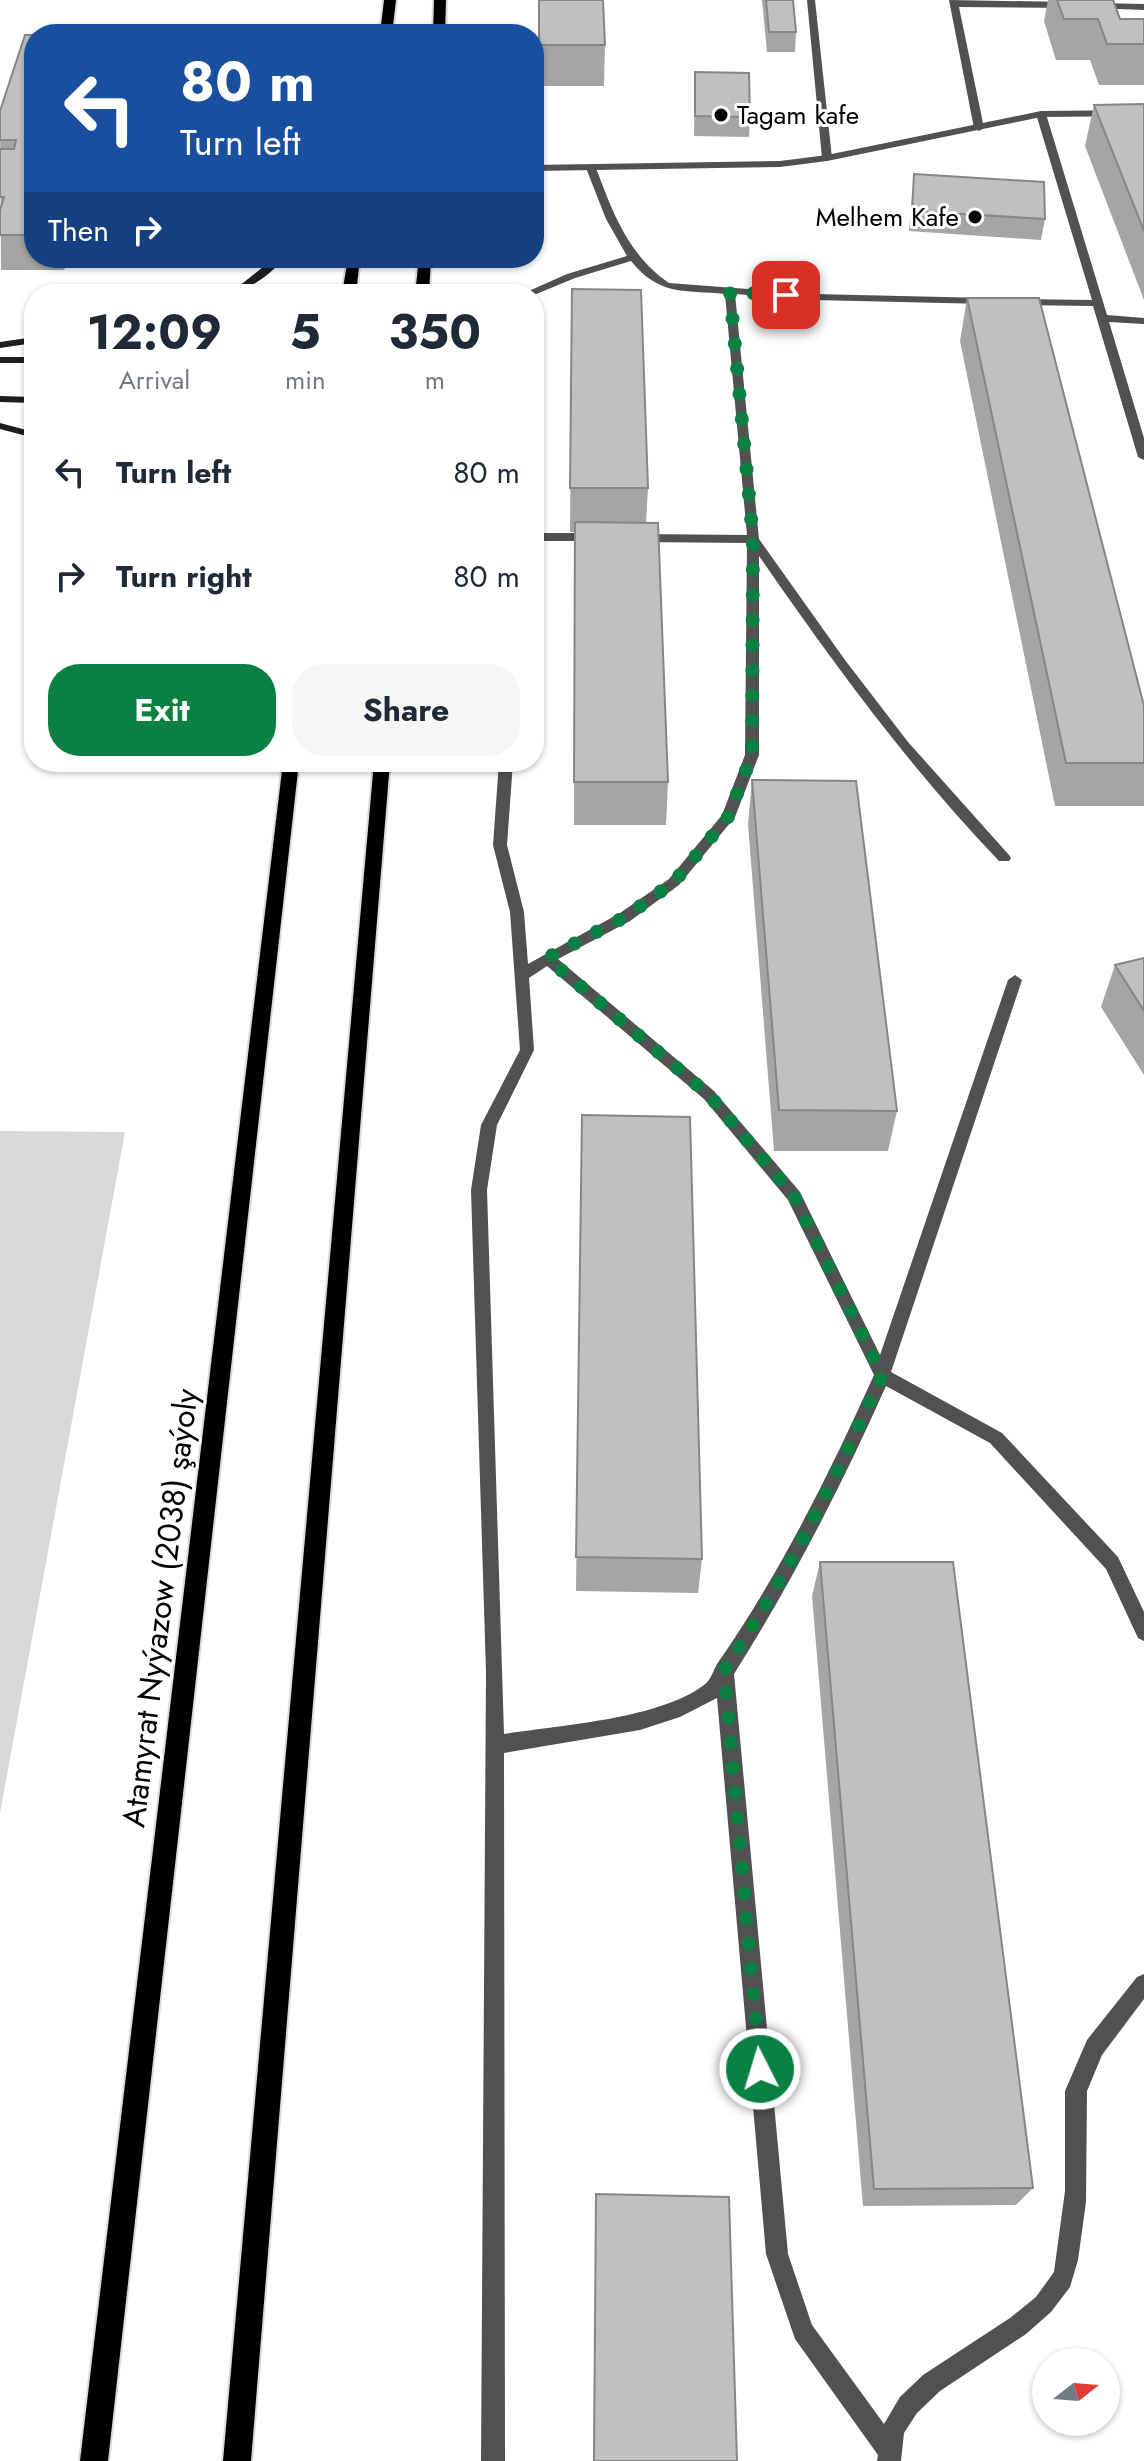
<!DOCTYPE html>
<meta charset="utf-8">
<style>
body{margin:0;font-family:Jost,sans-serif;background:#f6f6f7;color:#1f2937;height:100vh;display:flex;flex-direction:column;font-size:30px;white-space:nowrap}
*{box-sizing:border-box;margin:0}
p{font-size:26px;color:#747a83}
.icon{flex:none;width:44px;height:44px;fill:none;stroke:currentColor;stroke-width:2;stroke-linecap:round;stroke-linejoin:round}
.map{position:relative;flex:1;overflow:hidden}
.sheet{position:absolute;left:24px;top:284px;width:520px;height:488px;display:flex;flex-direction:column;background:#fff;border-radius:32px;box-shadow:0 2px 6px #0004}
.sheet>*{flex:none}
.guide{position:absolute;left:24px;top:24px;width:520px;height:244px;border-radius:32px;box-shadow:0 2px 6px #0004;background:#1a4fa0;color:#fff;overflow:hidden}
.needle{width:52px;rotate:73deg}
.fabs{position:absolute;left:1032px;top:2348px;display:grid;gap:16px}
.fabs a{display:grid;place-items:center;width:88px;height:88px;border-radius:50%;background:#fff;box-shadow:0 2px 6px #0004;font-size:40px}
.pin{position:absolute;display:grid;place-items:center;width:68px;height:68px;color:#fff;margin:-34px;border-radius:16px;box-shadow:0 4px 12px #0006}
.me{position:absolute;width:88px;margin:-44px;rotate:355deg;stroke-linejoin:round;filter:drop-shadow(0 0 6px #0008)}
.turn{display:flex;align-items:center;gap:28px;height:168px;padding:0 24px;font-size:36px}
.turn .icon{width:104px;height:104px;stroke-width:2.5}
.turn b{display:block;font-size:56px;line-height:68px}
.then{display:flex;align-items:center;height:76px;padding:0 24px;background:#0003;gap:16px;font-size:30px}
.eta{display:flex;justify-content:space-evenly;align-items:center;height:136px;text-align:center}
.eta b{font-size:48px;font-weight:700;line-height:56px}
.action{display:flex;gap:16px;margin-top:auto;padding:16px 24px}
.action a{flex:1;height:92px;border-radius:32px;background:#0b8043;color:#fff;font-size:32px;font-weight:700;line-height:92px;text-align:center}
.action a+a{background:#f6f6f7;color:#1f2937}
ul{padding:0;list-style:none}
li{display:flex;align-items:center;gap:24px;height:104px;padding:0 24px}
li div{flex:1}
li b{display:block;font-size:30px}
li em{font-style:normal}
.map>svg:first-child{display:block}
.green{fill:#d8d8d8}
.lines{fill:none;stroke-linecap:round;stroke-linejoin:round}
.primary-casing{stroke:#dbdbdb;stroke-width:4}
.lane{fill:#515151;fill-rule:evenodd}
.street{fill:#515151;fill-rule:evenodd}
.secondary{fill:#1e1e1e;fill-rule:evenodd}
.primary{fill:#000;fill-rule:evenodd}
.wall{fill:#a5a5a5}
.shaded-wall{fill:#868686}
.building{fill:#c0c0c0;stroke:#868686;stroke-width:2}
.route{stroke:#0b8043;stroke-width:14;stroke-dasharray:0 25.2}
.poi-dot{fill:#000;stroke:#fff;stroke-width:3}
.labels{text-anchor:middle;stroke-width:6;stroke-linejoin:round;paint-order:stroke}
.far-poi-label{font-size:26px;fill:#000;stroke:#fff;text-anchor:start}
.street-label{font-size:32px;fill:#000;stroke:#fff}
</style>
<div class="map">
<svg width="1144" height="2461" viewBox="0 0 1144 2461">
<rect width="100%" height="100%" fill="#fff"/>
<path class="green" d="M0,1131L125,1132L0,1813Z"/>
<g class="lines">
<defs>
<path id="primary" d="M384,0H396L392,34H380Z
M434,0H446L445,34H433Z
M348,258H360L356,294H342Z
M419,258H431L429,294H415Z
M283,762H299L108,2461H80Z
M374,762H390L251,2461H223Z"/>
</defs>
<use href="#primary" class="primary-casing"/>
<path class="lane" d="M807,0H815L832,158L827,161L822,158Z
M949,0L1069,2L1073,5L1069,8L959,7L984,128L979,131L974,128Z
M1096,3L1144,4V10L1093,8V4Z
M1041,111L1046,114L1107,315L1144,318V324L1109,322L1144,438V460L1138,457L1093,306L1018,305L1013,302L1018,299L1092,300L1036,114Z
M588,166L596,168C613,213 628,255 669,283L814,294L987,298L992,301L987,304L814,300L735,294L759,539L845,660L908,742L1009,855L1011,858L1009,861H999C909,767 833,663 759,556V755L735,817L679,885L630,921L558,959L714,1091L800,1192L880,1355L1008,980L1015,975L1022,980L891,1372L1002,1433L1118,1557L1144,1612V1641L1138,1638L1106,1569L990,1443L886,1386C842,1485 792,1582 734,1674L788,2254L812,2325L884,2424L900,2397L923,2375L1010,2318L1036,2297L1054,2272L1065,2191V2091L1087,2040L1137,1977L1144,1974V1999L1102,2055L1087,2091L1086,2202L1078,2260L1070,2287L1051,2312L1026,2334L940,2391L917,2413L904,2433L901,2461H877L878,2455L795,2339L766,2254L717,1698L680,1717L640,1730L504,1753L505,2461H481L486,1672L471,1190L481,1125L520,1050L510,912L493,845L499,762H513L507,845L524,912L528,964L620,913L669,879L722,815L745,755L747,543L640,542L634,538L640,534L747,535L725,294C684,290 659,296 631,261L575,278L534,295L522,294L567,274L627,256L606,219L586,168ZM547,966L704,1099L788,1200L874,1375C829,1475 779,1575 717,1664C713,1671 711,1680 704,1685C659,1719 561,1725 504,1734L487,1190L497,1125L534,1050L529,978Z
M534,533H596L602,537L596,541H534Z"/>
<path class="street" d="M1144,110V116L1041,117L827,161L780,167L534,171V165L780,161L827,155L1041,111Z"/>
<path class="secondary" d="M274,258H285C267,277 246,294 219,294L243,283Z
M34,337V343L0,348V342Z
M0,357H34V363H0Z
M0,396L34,397V403L0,402Z
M0,423L34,432V438L0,429Z"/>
<use href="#primary" class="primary"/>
</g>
<path class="wall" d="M762,0H793L796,32L795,52H767Z
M1048,0H1113L1120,19H1144V85H1099L1090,60H1056L1044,21Z
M34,35V258H67L64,270H1L0,111Z
M539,45H605L604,86H539Z
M695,72L750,117L749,137L694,136Z
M1144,104V300L1085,146L1094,105Z
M914,174L1045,219L1041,240L909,231Z
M572,289L648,488L646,523L668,782L666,825H574L575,532H570Z
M967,298L1144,706V806H1055L960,341Z
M752,780L897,1111L888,1151H774L748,824Z
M1144,958V1075L1101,1007L1115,965Z
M582,1115L702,1559L698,1593L576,1591Z
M820,1562L1033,2188L1016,2205L863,2206L812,1596Z
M596,2194L737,2461H593Z"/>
<path class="shaded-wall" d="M61,258H67L64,270Z"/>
<path class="building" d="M539,0H603L605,45H539Z
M766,0H793L796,32H769Z
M1057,0H1113L1120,19H1144V44H1107L1098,19H1064Z
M25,35H34V235H0V210L4,197H0V149H14L16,140H0V111Z
M695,72L749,73L750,117L695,116Z
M1144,104V231L1094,105Z
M914,174L1044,182L1045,219L912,211Z
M572,289L641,290L648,488H570Z
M967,298H1039L1144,706V763H1066Z
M575,522L658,523L668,782H574Z
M752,780L856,781L897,1111L779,1110Z
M1144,958V1011L1115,965Z
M582,1115L690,1117L702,1559L576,1557Z
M820,1562H953L1033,2188L874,2189Z
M596,2194L729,2197L737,2461H594Z"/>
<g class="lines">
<path class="route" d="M760,2069L724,1670C787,1578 836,1477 882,1375L794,1196L709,1095L547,958L625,917L674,882L728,817L752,755L753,539L730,292L786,295"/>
</g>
<g class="poi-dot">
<circle cx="721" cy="115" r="8"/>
<circle cx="975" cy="217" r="8"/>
</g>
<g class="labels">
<g class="far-poi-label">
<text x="737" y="124">Tagam kafe</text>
<text x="959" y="226" text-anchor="end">Melhem Kafe</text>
</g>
<g class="street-label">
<text transform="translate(160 1608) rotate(-83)" y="11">Atamyrat Nyýazow (2038) şaýoly</text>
</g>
</g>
</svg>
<div class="fabs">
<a><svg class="needle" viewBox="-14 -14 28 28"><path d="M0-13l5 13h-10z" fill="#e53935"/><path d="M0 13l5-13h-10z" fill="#747a83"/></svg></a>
</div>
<div class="pin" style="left:786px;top:295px;background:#d93025"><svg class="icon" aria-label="arrive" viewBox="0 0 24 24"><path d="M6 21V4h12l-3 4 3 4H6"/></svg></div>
<svg class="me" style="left:760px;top:2069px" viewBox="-20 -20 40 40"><circle r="17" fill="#0b8043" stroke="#fff" stroke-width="3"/><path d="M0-11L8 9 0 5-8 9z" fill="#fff"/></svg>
<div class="guide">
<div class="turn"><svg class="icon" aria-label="left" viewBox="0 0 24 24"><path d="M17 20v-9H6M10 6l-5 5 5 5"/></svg><div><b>80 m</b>Turn left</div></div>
<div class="then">Then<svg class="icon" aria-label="right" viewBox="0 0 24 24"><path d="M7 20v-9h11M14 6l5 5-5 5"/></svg></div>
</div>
<section class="sheet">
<div class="eta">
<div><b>12:09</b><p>Arrival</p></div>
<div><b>5</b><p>min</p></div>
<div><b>350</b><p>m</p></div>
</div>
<ul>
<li><svg class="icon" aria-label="left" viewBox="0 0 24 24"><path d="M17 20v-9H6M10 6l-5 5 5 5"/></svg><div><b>Turn left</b></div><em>80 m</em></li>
<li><svg class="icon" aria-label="right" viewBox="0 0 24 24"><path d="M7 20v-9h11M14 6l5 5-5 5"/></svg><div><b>Turn right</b></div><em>80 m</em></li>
</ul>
<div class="action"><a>Exit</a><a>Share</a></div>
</section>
</div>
